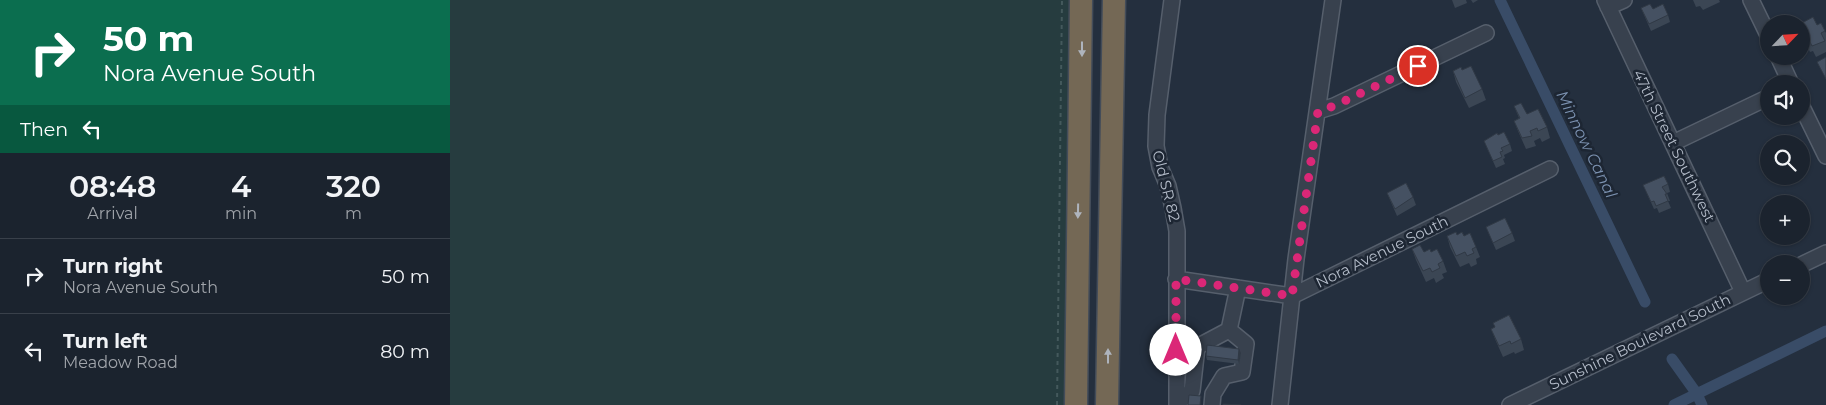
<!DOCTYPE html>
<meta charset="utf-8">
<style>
body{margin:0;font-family:Montserrat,sans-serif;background:#282f3a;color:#f1f3f6;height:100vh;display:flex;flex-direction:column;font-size:19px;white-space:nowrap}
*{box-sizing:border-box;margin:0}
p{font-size:16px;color:#a0a4aa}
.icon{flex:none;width:28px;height:28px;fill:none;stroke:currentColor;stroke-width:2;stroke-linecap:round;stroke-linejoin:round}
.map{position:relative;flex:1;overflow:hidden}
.panel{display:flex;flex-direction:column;background:#1b232e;width:450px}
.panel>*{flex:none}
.banner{background:#0b6e4f;color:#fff;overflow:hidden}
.needle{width:32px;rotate:65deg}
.controls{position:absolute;left:1310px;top:15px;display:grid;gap:10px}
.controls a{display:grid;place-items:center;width:50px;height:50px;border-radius:50%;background:#1b232e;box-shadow:0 1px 4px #0004,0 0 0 1px #39404a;font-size:25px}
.pin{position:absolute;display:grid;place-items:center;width:42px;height:42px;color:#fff;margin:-21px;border:2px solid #fff;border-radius:50%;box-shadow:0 1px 5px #0007}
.me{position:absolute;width:55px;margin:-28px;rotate:0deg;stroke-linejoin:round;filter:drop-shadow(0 0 4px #0008)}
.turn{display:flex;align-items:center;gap:18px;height:105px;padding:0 20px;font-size:22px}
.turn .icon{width:65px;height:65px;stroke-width:2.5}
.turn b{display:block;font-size:35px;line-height:42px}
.then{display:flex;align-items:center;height:48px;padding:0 20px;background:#0003;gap:10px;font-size:19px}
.eta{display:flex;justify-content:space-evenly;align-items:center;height:85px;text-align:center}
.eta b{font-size:30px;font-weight:600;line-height:35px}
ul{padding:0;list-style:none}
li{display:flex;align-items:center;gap:15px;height:75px;padding:0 20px;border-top:1px solid #39404a}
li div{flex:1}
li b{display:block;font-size:19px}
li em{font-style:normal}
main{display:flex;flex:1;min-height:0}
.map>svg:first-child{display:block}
.green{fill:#263c3f}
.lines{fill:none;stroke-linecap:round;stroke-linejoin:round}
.canal{stroke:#394c67;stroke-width:11}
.minor-casing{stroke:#565f6c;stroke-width:18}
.highway-casing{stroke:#434c59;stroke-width:25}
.path{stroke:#44595c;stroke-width:2;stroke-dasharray:4 4;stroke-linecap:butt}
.minor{stroke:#38414e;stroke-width:15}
.highway{stroke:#746855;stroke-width:22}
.wall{fill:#3b4654}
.shaded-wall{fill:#303945}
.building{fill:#455162;stroke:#303945}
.oneway{fill:#aeb4bd}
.route{stroke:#db2777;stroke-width:9;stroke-dasharray:0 16.2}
.labels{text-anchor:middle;stroke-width:5;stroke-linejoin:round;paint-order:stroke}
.street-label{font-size:15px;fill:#b4bcc9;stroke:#1d2633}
.water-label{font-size:16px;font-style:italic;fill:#7c92b1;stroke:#1d2633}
</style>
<main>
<section class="panel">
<div class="banner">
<div class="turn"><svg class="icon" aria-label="right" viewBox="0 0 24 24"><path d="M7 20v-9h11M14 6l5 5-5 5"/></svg><div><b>50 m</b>Nora Avenue South</div></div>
<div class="then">Then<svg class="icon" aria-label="left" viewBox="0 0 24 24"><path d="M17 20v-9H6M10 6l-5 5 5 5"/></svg></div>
</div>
<div class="eta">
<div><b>08:48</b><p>Arrival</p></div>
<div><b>4</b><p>min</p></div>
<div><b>320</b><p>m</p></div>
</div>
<ul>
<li><svg class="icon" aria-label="right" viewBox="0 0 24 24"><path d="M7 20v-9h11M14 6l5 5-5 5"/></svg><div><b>Turn right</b><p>Nora Avenue South</p></div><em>50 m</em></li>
<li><svg class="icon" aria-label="left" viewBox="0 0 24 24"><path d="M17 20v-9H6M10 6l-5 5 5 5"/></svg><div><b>Turn left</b><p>Meadow Road</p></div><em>80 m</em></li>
</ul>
</section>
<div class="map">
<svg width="1376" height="405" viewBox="0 0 1376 405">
<rect width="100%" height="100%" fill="#242f3e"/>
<path class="green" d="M0,0H626L620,405H0Z"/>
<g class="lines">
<path class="canal" d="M1050,0L1195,302
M1222,359L1247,394L1252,405
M1224,405L1376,331"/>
<defs>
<path id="minor" d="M722,0L707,115L706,146L710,167L718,186L723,208L727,231V403
M1155,0L1293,292
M1301,0L1319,37
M1158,7L1174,0
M1328,56L1341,84
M1351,105L1376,156
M868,111L884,106L1036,33
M1223,143L1319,97
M1351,265L1376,253
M726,279L842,296L1100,169
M727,405V403L742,391L747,347L779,330L788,288
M762,405L763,394L774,376L792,372L796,344L779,330
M830,405L846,259L883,0
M1060,405L1319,280"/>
<path id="highway" d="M626,405L631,0
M657,405L664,0"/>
</defs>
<use href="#minor" class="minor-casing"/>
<use href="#highway" class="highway-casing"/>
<path class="path" d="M607,405L612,0"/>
<use href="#minor" class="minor"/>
<use href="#highway" class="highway"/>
</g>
<path class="wall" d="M1002,0H1016L1017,3L1005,8Z
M1021,0H1028L1023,3Z
M1243,0H1269L1270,2L1253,10L1250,6L1246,7Z
M1191,8L1203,9L1218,15L1220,22L1201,31Z
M1371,23L1376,33V52L1366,57L1363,51L1360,52L1356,44L1351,46V24L1367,25Z
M1012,70L1032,89L1036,100L1019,108L1006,82L1003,71Z
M1064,106L1097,127L1100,138L1092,142L1090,138L1084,141L1086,146L1076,149L1068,131L1064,121L1069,118Z
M1048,135L1060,144L1062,151L1054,155L1055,158L1053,159L1055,164L1046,168L1034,141Z
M1218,184L1220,192L1217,193L1220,201H1218L1221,208L1209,213L1207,208L1204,209L1193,185Z
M937,193L963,197L966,205L947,216Z
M1036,227L1062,233L1065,241L1046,250Z
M1007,235L1014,236L1026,247L1030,257L1026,259L1027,264L1021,267L1019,263L1010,267L1000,247L997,236Z
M962,249L974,252H981L993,261L997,272L992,274L994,278L986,283L984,278L976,282L966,260Z
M1041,329L1071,339L1074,350L1065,354L1064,352L1053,357L1045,339Z
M791,353L789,364L757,360L756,356Z"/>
<path class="shaded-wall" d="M789,349L791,353L789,364L788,360Z"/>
<path class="building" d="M1200,4L1203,9L1213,4L1218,15L1199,24L1191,8Z
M1363,17L1367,25L1371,23L1375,31L1371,33L1375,41L1362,46L1359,40L1356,42L1354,37L1357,36L1356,32L1351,34V24H1350Z
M1376,57V79L1367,62Z
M1021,66L1032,89L1015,98L1003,71L1011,67L1012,70Z
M1071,103L1077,114L1088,109L1097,127L1088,131L1087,128L1080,131L1082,136L1072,138L1064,121L1070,118L1064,106Z
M1054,132L1060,144L1051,148L1053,151L1050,152L1052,157L1043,161L1034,141L1047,133L1048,135Z
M1214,176L1218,184L1212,187L1217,194H1215L1218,201L1206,206L1204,201L1201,202L1193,185Z
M956,183L963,197L945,209L937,193Z
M1055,218L1062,233L1043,243L1036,227Z
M1006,232L1007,235L1012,232L1014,236L1020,233L1026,247L1022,249L1024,253L1017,256L1015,252L1006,256L997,236Z
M970,245L974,252L980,249L981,252L987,249L993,261L988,264L990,268L982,272L980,268L973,271L962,249Z
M1059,315L1071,339L1061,344L1060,341L1049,346L1041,329L1045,327L1043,323Z
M757,345L789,349L788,360L756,356Z
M739,395L751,396L750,405H738Z
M773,404L791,405H773Z"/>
<defs><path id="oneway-solid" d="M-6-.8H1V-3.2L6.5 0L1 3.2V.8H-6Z" transform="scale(1.25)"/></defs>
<g class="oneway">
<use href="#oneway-solid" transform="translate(632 49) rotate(90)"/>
<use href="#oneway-solid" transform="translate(628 211) rotate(91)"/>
<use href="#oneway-solid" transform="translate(658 356) rotate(-90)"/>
</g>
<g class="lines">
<path class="route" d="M726,350V279L842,296L868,111L884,106L968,66"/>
</g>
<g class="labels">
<g class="street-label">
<text transform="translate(1224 146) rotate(64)" y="5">47th Street Southwest</text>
<text transform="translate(716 186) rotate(76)" y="5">Old SR 82</text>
<text transform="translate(932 252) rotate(-26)" y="5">Nora Avenue South</text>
<text transform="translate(1190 342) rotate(-26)" y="5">Sunshine Boulevard South</text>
</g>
<g class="water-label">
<text transform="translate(1137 144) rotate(64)" y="6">Minnow Canal</text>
</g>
</g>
</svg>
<div class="controls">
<a><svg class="needle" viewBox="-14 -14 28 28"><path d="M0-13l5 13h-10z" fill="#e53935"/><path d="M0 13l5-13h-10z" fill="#a0a4aa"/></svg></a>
<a><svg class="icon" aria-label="sound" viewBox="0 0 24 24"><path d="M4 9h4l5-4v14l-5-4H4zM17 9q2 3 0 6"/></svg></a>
<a><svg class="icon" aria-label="search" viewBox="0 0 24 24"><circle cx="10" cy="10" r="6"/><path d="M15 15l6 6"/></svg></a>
<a>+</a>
<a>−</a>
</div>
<div class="pin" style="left:968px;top:66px;background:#d93025"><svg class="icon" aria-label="arrive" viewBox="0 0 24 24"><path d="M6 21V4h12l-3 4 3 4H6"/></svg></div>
<svg class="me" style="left:726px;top:350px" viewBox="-20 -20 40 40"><circle r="19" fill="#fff"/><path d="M0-13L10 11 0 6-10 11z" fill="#db2777"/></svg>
</div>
</main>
